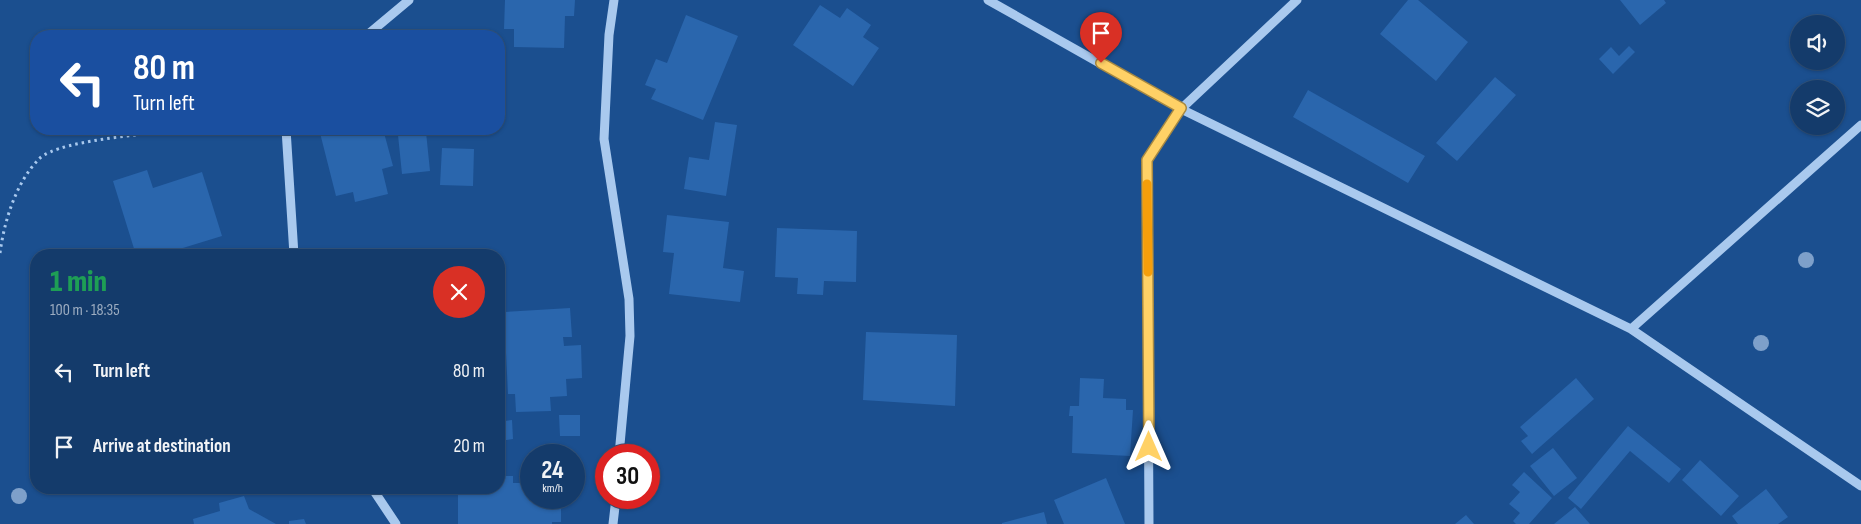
<!DOCTYPE html>
<meta charset="utf-8">
<style>
body{margin:0;font-family:"Sofia Sans Condensed",sans-serif;background:#1d4271;color:#f1f3f6;height:100vh;display:flex;flex-direction:column;font-size:19px;white-space:nowrap}
*{box-sizing:border-box;margin:0}
p{font-size:16px;color:#9dadc1}
.icon{flex:none;width:28px;height:28px;fill:none;stroke:currentColor;stroke-width:2;stroke-linecap:round;stroke-linejoin:round}
.map{position:relative;flex:1;overflow:hidden}
.details{position:absolute;left:30px;top:249px;width:475px;height:245px;display:flex;flex-direction:column;background:#143b6b;border-radius:20px;box-shadow:0 1px 4px #0004,0 0 0 1px #33557e}
.details>*{flex:none}
.banner{position:absolute;left:30px;top:30px;width:475px;height:105px;border-radius:20px;box-shadow:0 1px 4px #0004,0 0 0 1px #33557e;background:#1a4fa0;color:#fff;overflow:hidden}
.controls{position:absolute;left:1790px;top:15px;display:grid;gap:10px}
.controls a{display:grid;place-items:center;width:55px;height:55px;border-radius:50%;background:#143b6b;box-shadow:0 1px 4px #0004,0 0 0 1px #33557e;font-size:25px}
.speed{position:absolute;left:520px;top:444px;display:flex;gap:10px;font-size:25px;font-weight:700;text-align:center}
.speed>*{display:grid;place-content:center;width:65px;height:65px;border-radius:50%;background:#143b6b;box-shadow:0 1px 4px #0004,0 0 0 1px #33557e;line-height:1}
.speed small{font-size:12px;font-weight:400}
.speed .limit{border:8px solid #d22;background:#fff;color:#111}
.pin{position:absolute;display:grid;place-items:center;width:42px;height:42px;color:#fff;margin:-51px -21px;border-radius:50% 50% 50% 0;rotate:-45deg;box-shadow:0 0 5px #0007}
.pin .icon{rotate:45deg}
.me{position:absolute;width:55px;margin:-28px;rotate:0deg;stroke-linejoin:round;filter:drop-shadow(0 0 4px #0008)}
.turn{display:flex;align-items:center;gap:18px;height:105px;padding:0 20px;font-size:22px}
.turn .icon{width:65px;height:65px;stroke-width:2.5}
.turn b{display:block;font-size:35px;line-height:42px}
.round{display:grid;place-items:center;flex:none;width:52px;height:52px;border-radius:26px;background:#1d4271}
.overview{display:flex;align-items:center;justify-content:space-between;height:85px;padding:0 20px}
h1{font-size:30px;font-weight:800;line-height:38px;color:#1e9e55}
ul{padding:0;list-style:none}
li{display:flex;align-items:center;gap:15px;height:75px;padding:0 20px}
li div{flex:1}
li b{display:block;font-size:19px}
li em{font-style:normal}
.map>svg:first-child{display:block}
.building{fill:#2a66ad}
.lines{fill:none;stroke-linecap:round;stroke-linejoin:round}
.path{stroke:#a9c9ee;stroke-width:3;stroke-dasharray:2.5 4;stroke-linecap:butt}
.minor{stroke:#a9c9ee;stroke-width:9}
.tree{fill:#7ea0ca}
.route-casing{stroke:#a68842;stroke-width:12}
.route{stroke:#ffd166;stroke-width:9}
.slow{stroke:#f59e0b;stroke-width:9}
</style>
<div class="map">
<svg width="1861" height="524" viewBox="0 0 1861 524">
<rect width="100%" height="100%" fill="#1b4f8f"/>
<path class="building" d="M505,0H575L574,16H565L564,48L514,47V29H504Z
M1408,0H1418L1468,42L1436,81L1380,34Z
M1620,0H1664L1666,3L1640,25Z
M820,5L840,18L847,8L871,25L863,37L879,48L853,86L793,45Z
M686,15L738,36L703,120L651,99L656,89L645,85L656,59L667,63Z
M1629,46L1635,52L1613,74L1599,59L1611,47L1619,56Z
M1495,77L1516,95L1457,161L1436,143Z
M1308,90L1425,156L1408,183L1293,117Z
M715,122L737,125L726,196L684,189L689,157L709,160Z
M319,129H383L393,166L382,169L388,194L355,202L353,192L336,196Z
M426,132L430,171L402,174L398,135Z
M442,148L474,149L473,186L440,185Z
M147,170L153,188L202,172L222,236L173,251L174,255H136L113,181Z
M667,215L729,222L723,268L744,271L740,302L669,294L674,253L663,252Z
M777,228L857,231L856,282L824,281L823,295L797,294L798,278L775,277Z
M570,308L572,337H563L564,346L581,345L582,378L566,379L567,396L550,397L551,411L516,412L515,394H508L504,312Z
M866,332L957,335L955,406L863,400Z
M1080,378L1104,379L1103,398L1126,399V410H1133L1130,456L1072,453L1073,416H1069L1070,406H1079Z
M1576,378L1594,399L1532,454L1521,441L1528,436L1520,427Z
M559,415H580V436H560Z
M512,420L513,439L499,441V422Z
M1628,426L1681,469L1669,483L1630,451L1581,509L1568,498Z
M1553,448L1577,478L1554,496L1530,466Z
M1700,460L1739,496L1721,516L1682,480Z
M1524,472L1552,498L1529,524H1516L1513,521L1520,513L1509,504L1520,492L1512,485Z
M499,476H513V483H531V498H550L549,504H561V522H552V524H458V488H499Z
M1106,478L1125,524H1064L1054,500Z
M1766,489L1788,517L1778,524H1738L1732,516Z
M244,496L249,509L276,524H194L193,519L220,511L219,503Z
M1575,507L1590,524H1554Z
M1044,512L1047,524H1002V523Z
M1466,515L1474,524H1455Z
M304,519L306,524H289V521Z"/>
<g class="lines">
<path class="path" d="M0,253C4,222 16,182 39,159C59,138 172,132 204,129"/>
<path class="minor" d="M614,0L609,35L604,139L629,299L630,336L619,455
M988,0L1181,109L1631,329L1861,486
M366,36L409,0
M286,129L294,255
M1631,329L1861,125
M372,488L396,524
M613,524L616,498
M1149,524L1147,160L1181,109L1297,0"/>
</g>
<g class="tree">
<circle cx="1806" cy="260" r="8"/>
<circle cx="1761" cy="343" r="8"/>
<circle cx="19" cy="496" r="8"/>
</g>
<g class="lines">
<defs>
<path id="route" d="M1101,63L1181,108L1147,160L1149,447"/>
</defs>
<use href="#route" class="route-casing"/>
<use href="#route" class="route"/>
<path class="slow" d="M1147,184L1148,272"/>
</g>
</svg>
<div class="controls">
<a><svg class="icon" aria-label="sound" viewBox="0 0 24 24"><path d="M4 9h4l5-4v14l-5-4H4zM17 9q2 3 0 6"/></svg></a>
<a><svg class="icon" aria-label="layers" viewBox="0 0 24 24"><path d="M12 4l9 5-9 5-9-5zM3 14l9 5 9-5"/></svg></a>
</div>
<div class="speed"><div>24<small>km/h</small></div><div class="limit">30</div></div>
<div class="pin" style="left:1101px;top:63px;background:#d93025"><svg class="icon" aria-label="arrive" viewBox="0 0 24 24"><path d="M6 21V4h12l-3 4 3 4H6"/></svg></div>
<svg class="me" style="left:1149px;top:447px" viewBox="-20 -20 40 40"><path d="M0-17L14 15 0 8-14 15z" fill="#ffd166" stroke="#fff" stroke-width="4"/></svg>
<div class="banner">
<div class="turn"><svg class="icon" aria-label="left" viewBox="0 0 24 24"><path d="M17 20v-9H6M10 6l-5 5 5 5"/></svg><div><b>80 m</b>Turn left</div></div>
</div>
<section class="details">
<div class="overview"><div><h1>1 min</h1><p>100 m · 18:35</p></div><a class="round" style="background:#d93025;color:#fff"><svg class="icon" aria-label="close" viewBox="0 0 24 24"><path d="M6 6l12 12M18 6L6 18"/></svg></a></div>
<ul>
<li><svg class="icon" aria-label="left" viewBox="0 0 24 24"><path d="M17 20v-9H6M10 6l-5 5 5 5"/></svg><div><b>Turn left</b></div><em>80 m</em></li>
<li><svg class="icon" aria-label="arrive" viewBox="0 0 24 24"><path d="M6 21V4h12l-3 4 3 4H6"/></svg><div><b>Arrive at destination</b></div><em>20 m</em></li>
</ul>
</section>
</div>
